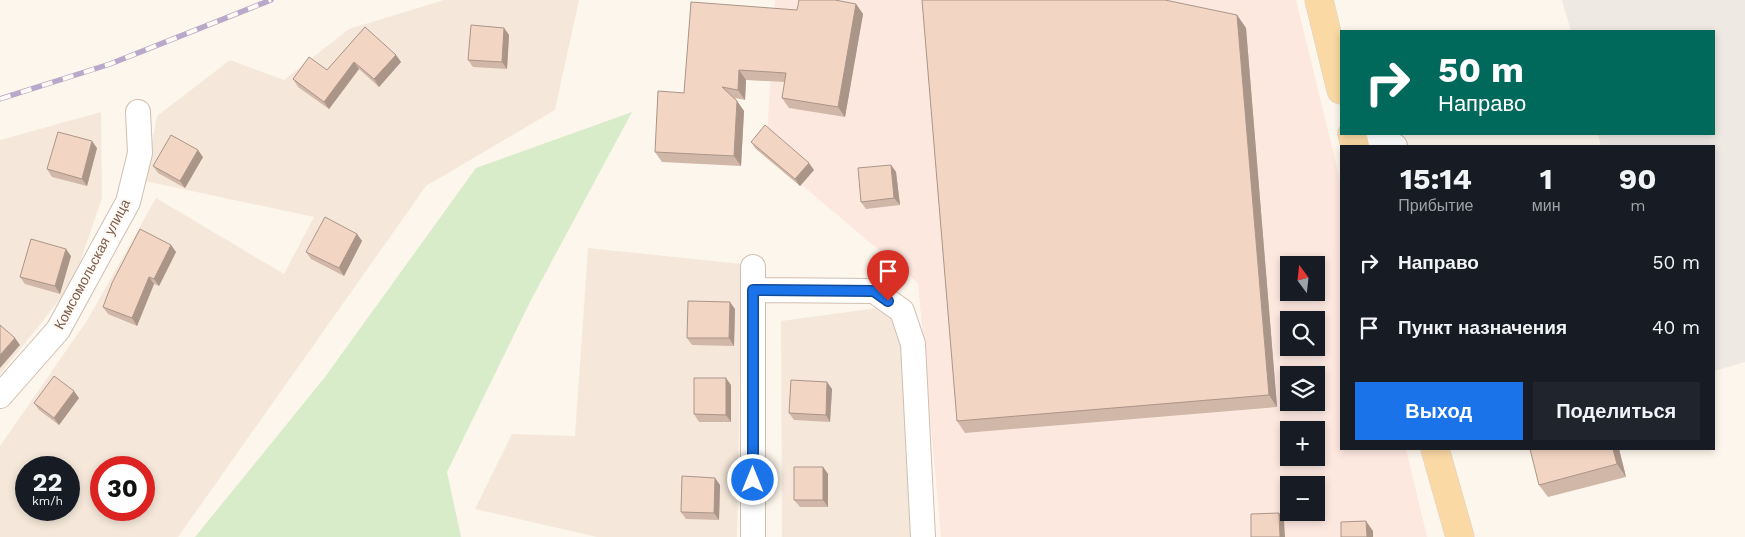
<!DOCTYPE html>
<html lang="ru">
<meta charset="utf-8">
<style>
body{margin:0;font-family:"Work Sans",sans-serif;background:#20242c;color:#f1f3f6;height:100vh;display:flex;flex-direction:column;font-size:19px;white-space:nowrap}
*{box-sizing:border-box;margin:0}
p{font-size:16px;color:#9ea1a6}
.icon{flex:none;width:28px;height:28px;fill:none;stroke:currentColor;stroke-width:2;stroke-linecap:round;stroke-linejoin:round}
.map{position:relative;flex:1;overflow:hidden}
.details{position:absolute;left:1340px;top:145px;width:375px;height:305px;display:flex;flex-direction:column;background:#171b24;border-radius:0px;box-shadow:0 2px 8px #0003}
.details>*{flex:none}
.banner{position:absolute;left:1340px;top:30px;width:375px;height:105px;border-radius:0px;box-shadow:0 2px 8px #0003;background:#00695c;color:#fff;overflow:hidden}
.needle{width:32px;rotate:345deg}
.controls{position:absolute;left:1280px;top:256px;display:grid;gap:10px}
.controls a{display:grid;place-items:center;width:45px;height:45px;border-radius:0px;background:#171b24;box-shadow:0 2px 8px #0003;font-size:25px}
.speed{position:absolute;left:15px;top:456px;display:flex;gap:10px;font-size:25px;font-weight:700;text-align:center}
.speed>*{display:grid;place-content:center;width:65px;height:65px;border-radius:50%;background:#171b24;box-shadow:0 2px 8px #0003;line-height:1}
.speed small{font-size:12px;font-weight:400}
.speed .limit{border:8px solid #d22;background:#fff;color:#111}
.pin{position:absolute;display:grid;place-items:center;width:42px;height:42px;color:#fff;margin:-51px -21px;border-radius:50% 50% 50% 0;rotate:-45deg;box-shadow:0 0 5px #0007}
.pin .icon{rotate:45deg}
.me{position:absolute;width:55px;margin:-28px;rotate:0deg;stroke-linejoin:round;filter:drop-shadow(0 0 4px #0008)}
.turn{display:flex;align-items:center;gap:18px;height:105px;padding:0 15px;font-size:22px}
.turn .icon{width:65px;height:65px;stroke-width:2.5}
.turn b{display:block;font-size:35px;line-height:42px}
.eta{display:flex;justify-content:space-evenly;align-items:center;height:85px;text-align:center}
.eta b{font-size:30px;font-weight:700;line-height:35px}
.cta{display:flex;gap:10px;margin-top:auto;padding:10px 15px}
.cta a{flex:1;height:58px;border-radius:0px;background:#1a73e8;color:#fff;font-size:20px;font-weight:700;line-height:58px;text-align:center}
.cta a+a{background:#20242c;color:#f1f3f6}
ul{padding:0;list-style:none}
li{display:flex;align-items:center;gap:15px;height:65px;padding:0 15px}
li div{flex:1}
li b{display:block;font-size:19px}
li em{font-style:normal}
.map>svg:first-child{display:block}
.residential{fill:#f5e8da;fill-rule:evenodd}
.commercial{fill:#fde8e0;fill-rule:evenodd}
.industrial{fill:#efe9e4}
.green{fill:#d8ecc9}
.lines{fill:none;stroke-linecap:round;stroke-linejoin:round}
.minor-casing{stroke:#d1beb0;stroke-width:26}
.major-casing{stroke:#dad1cd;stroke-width:29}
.minor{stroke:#fff;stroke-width:24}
.major{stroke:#fbd9a5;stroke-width:28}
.rail-casing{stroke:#b9a8c9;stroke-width:5.5}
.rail{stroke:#fffaf3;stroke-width:4;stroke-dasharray:11;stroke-linecap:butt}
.wall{fill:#d1b7a8}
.shaded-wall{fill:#aa9588}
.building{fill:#f3d5c3;stroke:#aa9588}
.route-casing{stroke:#114b97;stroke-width:12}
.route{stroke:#1a73e8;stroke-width:9}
.labels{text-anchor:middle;stroke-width:4;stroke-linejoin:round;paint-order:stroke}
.street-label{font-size:14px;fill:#7a5c4d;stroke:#fffaf3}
</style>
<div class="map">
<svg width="1745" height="537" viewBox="0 0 1745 537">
<rect width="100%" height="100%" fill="#fdf6ec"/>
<path class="residential" d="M444,0H579L555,110L426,186L178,537H0V446L88,319L156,198L284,274L314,217L145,181L157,116L230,60L284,80L349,29ZM26,468H69V510H26ZM101,468H144V510H101Z
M101,112L102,198L74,280L42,322L0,374V140Z
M588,248L742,264L737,537H597L475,509L512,434L575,436Z
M885,307L903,333L912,537H782L781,321Z"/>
<path class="commercial" d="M775,0H1296L1341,184V449H1406L1427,537H941L918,283L766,155ZM1289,265H1316V292H1289ZM1289,320H1316V348H1289ZM1289,375H1316V402H1289ZM1289,430H1316V458H1289ZM1289,485H1316V512H1289Z"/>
<path class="industrial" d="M1562,0H1745V362L1714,371V146H1601L1598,134H1714V31H1571Z"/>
<path class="green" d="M632,112L531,300L447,472L461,537H195L325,377L476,168Z"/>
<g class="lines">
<defs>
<path id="minor" d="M1366,134L1395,146
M753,267V537
M753,290L874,291L902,311L913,344L923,537
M0,396L58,330L128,202L140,153L138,112"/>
<path id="major" d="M1319,0L1341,90
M1352,134L1355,146
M1435,449L1460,537"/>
</defs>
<use href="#minor" class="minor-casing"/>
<use href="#major" class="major-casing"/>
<use href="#minor" class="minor"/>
<use href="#major" class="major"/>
<defs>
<path id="rail" d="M0,99L110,64L271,0"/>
</defs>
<use href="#rail" class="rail-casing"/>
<use href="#rail" class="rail"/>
</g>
<path class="wall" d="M856,4L863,14L845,117L789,108L782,98L785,82L746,80L745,100L735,98L737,101L744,111L741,166L662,162L655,152L684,93L797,10Z
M1237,15L1246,28L1277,407L965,433L957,421Z
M365,27L396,55L401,62L379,87L359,69L329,109L298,87L293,79L327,70Z
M504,28L509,35L507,69L473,67L468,60Z
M751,142L814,170L800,186L756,149Z
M97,148L87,186L52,177L47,169Z
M203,157L185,188L158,173L153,166Z
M891,165L896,172L900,205L866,209L861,202Z
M357,234L362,241L344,276L311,259L306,252Z
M171,245L176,252L159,286L154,284L137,326L108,314L103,307Z
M71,256L60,294L25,284L20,277Z
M735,309L734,346L692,345L687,338Z
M827,382L832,389L830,422L794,420L789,413Z
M731,385V422H699L694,414Z
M79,398L59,425L39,410L34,403Z
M1619,449L1626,477L1548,497L1539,485Z
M823,467L828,474V507H800L794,500Z
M715,478L720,485L719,520L686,519L681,512Z"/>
<path class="shaded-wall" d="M856,4L863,14L845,117L838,107Z
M1237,15L1246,28L1277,407L1269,395Z
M504,28L509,35L507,69L502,62Z
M396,55L401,62L379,87L374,79Z
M354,62L359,69L329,109L324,102Z
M739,70L746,80L745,100L738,90Z
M737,101L744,111L741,166L734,156Z
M92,141L97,148L87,186L82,179Z
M198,150L203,157L185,188L180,181Z
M809,163L814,170L800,186L795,179Z
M891,165L896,172L900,205L894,198Z
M357,234L362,241L344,276L339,268Z
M171,245L176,252L159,286L154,279Z
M66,249L71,256L60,294L55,286Z
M149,277L154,284L137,326L132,318Z
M730,302L735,309L734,346L729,338Z
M15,338L20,345L0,368V355Z
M726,378L731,385V422L726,415Z
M827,382L832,389L830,422L826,415Z
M74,391L79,398L59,425L54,418Z
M1613,449H1619L1626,477L1617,464Z
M823,467L828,474V507L823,500Z
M715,478L720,485L719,520L714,513Z
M1279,513L1284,520L1285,537H1280Z
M1366,521L1373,531V537H1367Z"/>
<path class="building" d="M799,0H835L856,4L838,107L782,98L786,73L739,70L738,90L722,87L737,101L734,156L655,152L658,91L684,93L691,2L797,10Z
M922,0H1165L1237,15L1269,395L957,421Z
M471,25L504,28L502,62L468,60Z
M365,27L396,55L374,79L354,62L324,102L293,79L309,57L327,70Z
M765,125L809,163L795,179L751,142Z
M58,132L92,141L82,179L47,169Z
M171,135L198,150L180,181L153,166Z
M891,165L894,198L861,202L858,168Z
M325,217L357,234L339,268L306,252Z
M140,229L171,245L154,279L149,277L132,318L103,307L112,283Z
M31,239L66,249L55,286L20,277Z
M688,301L730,302L729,338H687Z
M0,325L15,338L0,355Z
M54,376L74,391L54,418L34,403Z
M694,378H726V415L694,414Z
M791,380L827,382L826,415L789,413Z
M1530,449H1613L1617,464L1539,485Z
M794,467H823V500H794Z
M682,476L715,478L714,513L681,512Z
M1279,513L1280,537H1251V514Z
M1366,521L1367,537H1341V522Z"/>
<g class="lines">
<defs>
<path id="route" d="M753,480V290L874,291L888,301"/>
</defs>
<use href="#route" class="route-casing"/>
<use href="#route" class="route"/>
</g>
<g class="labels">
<g class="street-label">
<text transform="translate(92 264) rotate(-62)" y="5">Комсомольская улица</text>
</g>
</g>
</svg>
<div class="controls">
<a><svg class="needle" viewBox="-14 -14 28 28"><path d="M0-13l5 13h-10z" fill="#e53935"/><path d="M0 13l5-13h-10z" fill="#9ea1a6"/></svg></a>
<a><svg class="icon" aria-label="search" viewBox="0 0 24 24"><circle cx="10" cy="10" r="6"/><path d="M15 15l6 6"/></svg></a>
<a><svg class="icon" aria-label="layers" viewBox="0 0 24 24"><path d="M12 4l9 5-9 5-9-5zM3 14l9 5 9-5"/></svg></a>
<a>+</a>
<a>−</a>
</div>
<div class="speed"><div>22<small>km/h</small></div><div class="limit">30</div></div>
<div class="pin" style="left:888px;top:301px;background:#d93025"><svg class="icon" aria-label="arrive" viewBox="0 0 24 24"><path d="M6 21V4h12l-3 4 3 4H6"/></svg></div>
<svg class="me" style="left:753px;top:480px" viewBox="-20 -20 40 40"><circle r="17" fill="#1a73e8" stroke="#fff" stroke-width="3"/><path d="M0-11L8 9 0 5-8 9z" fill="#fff"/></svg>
<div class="banner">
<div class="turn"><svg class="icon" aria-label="right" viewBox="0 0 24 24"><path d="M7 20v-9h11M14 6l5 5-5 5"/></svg><div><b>50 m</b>Направо</div></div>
</div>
<section class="details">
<div class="eta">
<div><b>15:14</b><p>Прибытие</p></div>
<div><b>1</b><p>мин</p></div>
<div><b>90</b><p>m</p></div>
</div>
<ul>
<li><svg class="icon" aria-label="right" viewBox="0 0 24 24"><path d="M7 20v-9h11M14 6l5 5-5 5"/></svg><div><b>Направо</b></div><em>50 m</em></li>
<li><svg class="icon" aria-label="arrive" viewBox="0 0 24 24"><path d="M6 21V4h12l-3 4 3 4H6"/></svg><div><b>Пункт назначения</b></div><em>40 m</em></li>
</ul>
<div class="cta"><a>Выход</a><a>Поделиться</a></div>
</section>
</div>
